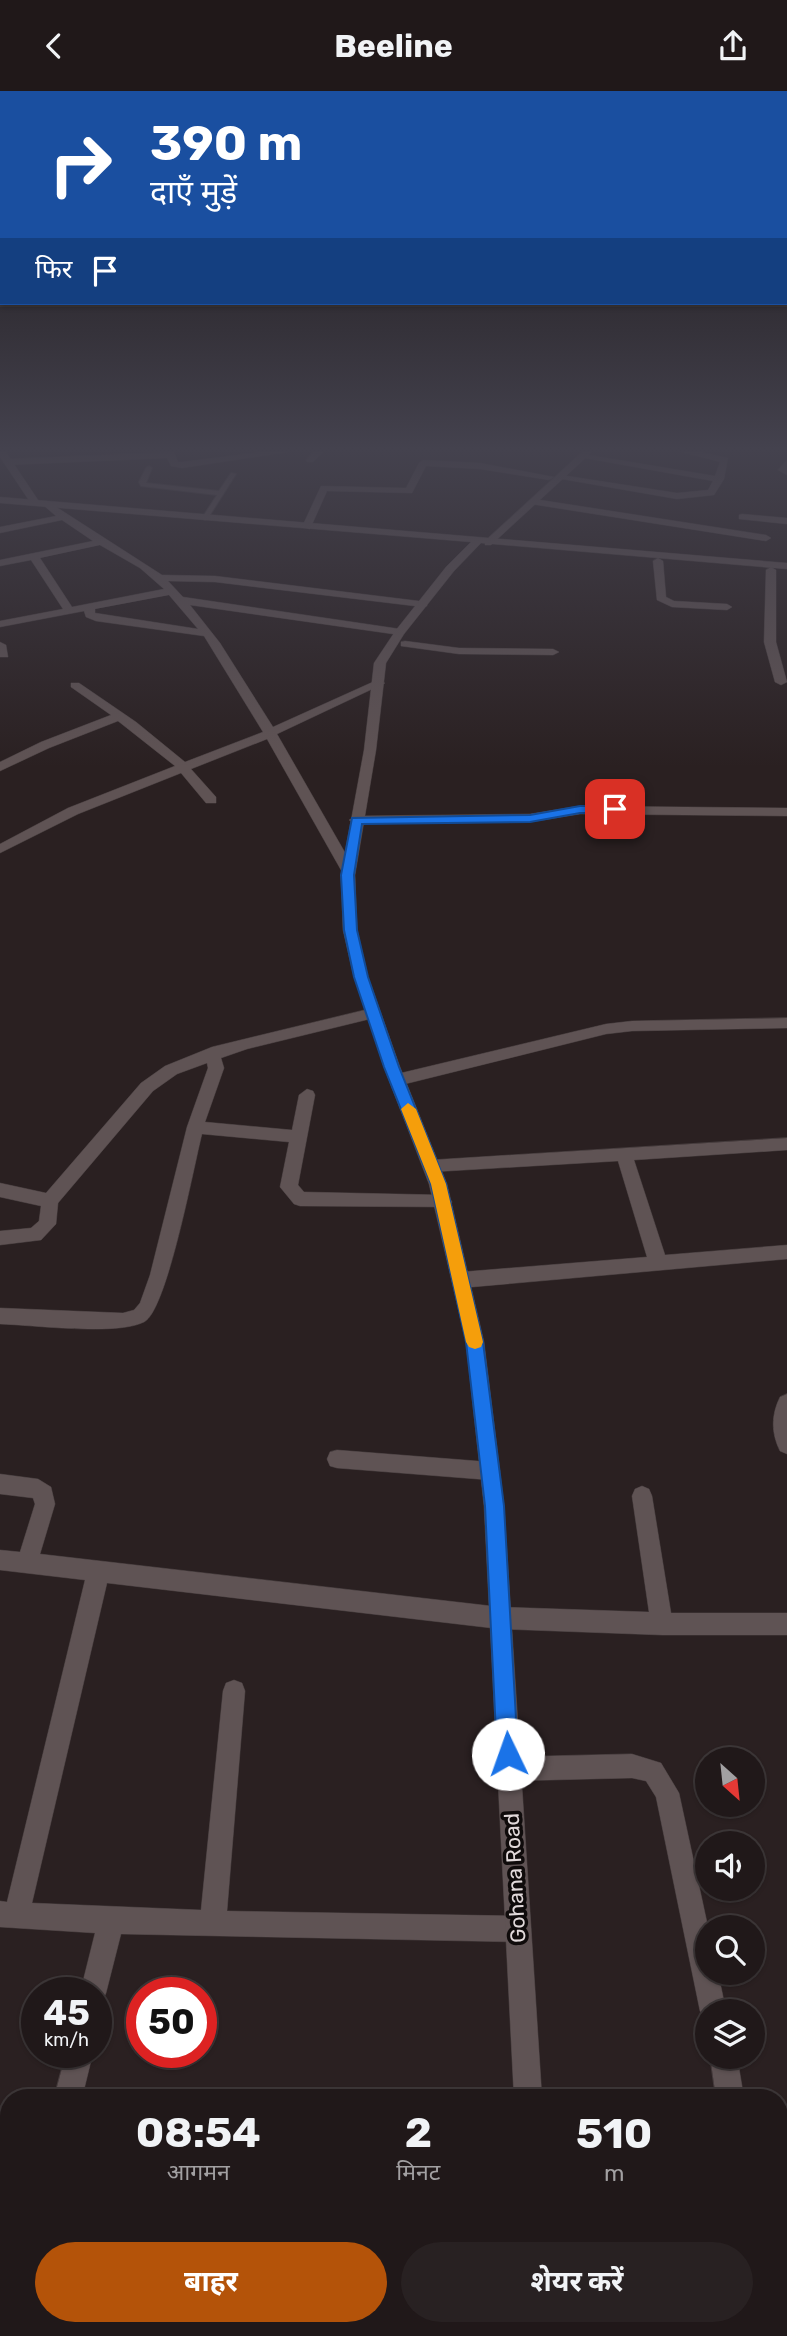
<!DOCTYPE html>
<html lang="hi">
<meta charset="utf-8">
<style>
body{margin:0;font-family:Rubik,"Noto Sans Devanagari",sans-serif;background:#282122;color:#f1f3f6;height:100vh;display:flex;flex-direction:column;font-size:26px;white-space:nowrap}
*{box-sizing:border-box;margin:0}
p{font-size:23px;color:#a2a0a2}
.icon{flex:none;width:38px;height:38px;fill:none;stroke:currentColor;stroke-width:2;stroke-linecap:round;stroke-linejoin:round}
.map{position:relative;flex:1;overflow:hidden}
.details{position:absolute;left:0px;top:1998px;width:788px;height:247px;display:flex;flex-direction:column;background:#201819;border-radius:28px 28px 0 0;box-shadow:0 2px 5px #0004,0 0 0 2px #3d3738}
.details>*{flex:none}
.banner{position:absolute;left:0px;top:0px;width:788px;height:214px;box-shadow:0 2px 5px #0004,0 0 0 2px #3d3738;background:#1a4fa0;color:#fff;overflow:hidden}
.needle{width:46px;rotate:153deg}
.buttons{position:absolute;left:695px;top:1656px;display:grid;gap:14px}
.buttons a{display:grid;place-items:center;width:70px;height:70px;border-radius:50%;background:#201819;box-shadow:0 2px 5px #0004,0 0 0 2px #3d3738;font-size:35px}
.speed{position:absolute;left:21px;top:1886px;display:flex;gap:14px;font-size:35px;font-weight:700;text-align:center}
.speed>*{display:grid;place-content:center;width:91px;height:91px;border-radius:50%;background:#201819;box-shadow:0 2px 5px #0004,0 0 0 2px #3d3738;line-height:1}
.speed small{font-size:18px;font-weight:400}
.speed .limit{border:10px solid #d22;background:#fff;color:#111}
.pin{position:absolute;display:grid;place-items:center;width:60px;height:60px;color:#fff;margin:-30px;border-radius:14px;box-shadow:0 4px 10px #0006}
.me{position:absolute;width:77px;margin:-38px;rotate:357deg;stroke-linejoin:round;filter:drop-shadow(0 0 5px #0008)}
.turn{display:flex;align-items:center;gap:24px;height:147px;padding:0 35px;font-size:32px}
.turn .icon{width:91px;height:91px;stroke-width:2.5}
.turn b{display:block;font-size:49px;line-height:60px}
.then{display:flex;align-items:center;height:66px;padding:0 35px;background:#0003;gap:14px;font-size:26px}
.eta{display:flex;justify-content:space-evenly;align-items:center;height:119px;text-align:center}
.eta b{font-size:42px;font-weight:700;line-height:49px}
.action{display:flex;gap:14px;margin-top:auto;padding:14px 35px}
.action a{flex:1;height:80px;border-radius:42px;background:#b45309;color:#fff;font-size:28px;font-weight:700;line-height:80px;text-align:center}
.action a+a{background:#282122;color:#f1f3f6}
header{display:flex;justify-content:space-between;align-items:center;height:91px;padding:0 35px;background:#201819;font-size:32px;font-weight:700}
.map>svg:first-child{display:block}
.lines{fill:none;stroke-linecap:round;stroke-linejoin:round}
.service-casing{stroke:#443b3c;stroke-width:2}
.minor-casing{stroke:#443b3c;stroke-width:1}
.tertiary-casing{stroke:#443b3c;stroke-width:1}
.secondary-casing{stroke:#443b3c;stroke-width:1}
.service{fill:#5f5354;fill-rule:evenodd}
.minor{fill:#5f5354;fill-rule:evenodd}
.tertiary{fill:#5f5354;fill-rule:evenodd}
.secondary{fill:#5f5354;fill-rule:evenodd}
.route{fill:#1a73e8;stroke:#114b97;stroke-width:2}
.slow{fill:#f59e0b}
.labels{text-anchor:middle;stroke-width:7;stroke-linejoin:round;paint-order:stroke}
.street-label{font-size:21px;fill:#e1d9da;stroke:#0f0b0b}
</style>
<header><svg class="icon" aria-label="back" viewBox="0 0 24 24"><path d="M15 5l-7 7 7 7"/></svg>Beeline<svg class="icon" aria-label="share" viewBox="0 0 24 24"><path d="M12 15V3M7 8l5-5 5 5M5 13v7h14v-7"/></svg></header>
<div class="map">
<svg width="787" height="2245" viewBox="0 0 787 2245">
<rect width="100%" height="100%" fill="#2a2021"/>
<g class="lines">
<defs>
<path id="service" d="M149,375L152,377L146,392L219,400L231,382L236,383L208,427L205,429L202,427L217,404L141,395L139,391L146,377Z"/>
<path id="minor" d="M174,361L178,371H182L260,361H288L182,377L171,375L167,367L7,374L3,371L7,368Z
M313,361H323L313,371H307L306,369Z
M681,361H701L728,367L724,388L714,404L677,408L556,387L561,384L677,402L708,399L713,390L579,366L583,363L715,385L720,371Z
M423,369L480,372L554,386L549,389L480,378L426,375L412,402L327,400L310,438L302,436L321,395L406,397L419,372Z
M787,369V384L778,379Z
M534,408L766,444L771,447L766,450L531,413V409Z
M47,410L162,484L215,485L427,511V515L423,516L215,491L168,490L183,506L400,538L405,541L400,544L190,514L220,552L273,636L375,590L385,592L277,643L355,779L353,782H343L341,779L267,648L191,678L216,706V712H206L181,682L78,723L0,762V753L68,717L175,675L118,630L49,657L0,680V671L41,651L111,624L71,596V592H79L136,631L185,671L263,641L204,545L96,530L86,526L84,520L0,536V530L63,518L31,469L0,475V469L93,450L62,429L0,442V436L56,425L42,413ZM100,454L140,477L164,498L72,516L40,467ZM169,504L198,538L95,522V518Z
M742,423L787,427V433L739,428V424Z
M658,467L663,470L666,506L674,510L727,513L732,516L727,519L672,516L657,509L653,470Z
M771,476L776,479V551L787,591L781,594L775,591L764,551L766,479Z
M405,550L459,557L553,558L559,561L553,564L459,563L401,555V551Z
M0,551L6,554L8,566H0Z
M580,715L787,717V725L580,723L530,731L356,733L349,729L356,725L530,723Z
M373,917L378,918L381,922L378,926L247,958L221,967L224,977L205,1031L292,1039L299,1004L307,998L313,1000L315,1004L298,1094L304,1101L443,1104L449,1106L452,1111L449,1116L300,1115L294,1113L280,1096L289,1051L202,1043C194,1074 167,1220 144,1231C117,1245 33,1234 0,1233V1217L123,1222L134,1219L140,1212L150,1184L187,1036L208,977L207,972L177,983L153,1000L58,1112L56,1133L41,1149L0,1154V1140L31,1137L39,1130L41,1115L0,1106V1092L46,1102L141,992L165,975L212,956Z
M787,927V937L632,940L606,943L397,995L389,989L397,983L606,933L632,930Z
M787,1047V1059L634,1069L665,1164L787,1154V1168L461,1197L455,1194L452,1189L455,1184L461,1181L647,1166L618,1070L431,1081L425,1080L423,1075L425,1070L431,1069Z
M787,1303V1363L780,1360C771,1342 771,1324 780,1306Z
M337,1359L490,1371L497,1373L500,1380L497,1387L490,1389L337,1377L330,1375L327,1368L330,1361Z
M0,1383L38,1388L51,1396L55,1413L40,1463L500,1516L649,1521L632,1405L635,1398L642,1395L649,1398L652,1405L671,1522H787V1544H662L500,1538L107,1492L32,1812L201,1819L223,1600L226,1592L234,1589L242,1592L245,1600L227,1820L518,1825L527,1829L531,1838L527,1847L518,1851L121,1843L106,1902L102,1911L96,1914V1902H80L95,1842L0,1836V1810L7,1811L85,1489L0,1479V1459L20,1461L35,1413L33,1407L0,1403Z
M632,1663L661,1672L679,1702L708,1836L707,1881H718L726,1920H707V1931L700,1920L656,1706L646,1690L632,1687L509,1690L501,1686L497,1678L501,1670L509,1666Z
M66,1962H93L82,2007H54Z
M710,1965H737L744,2007H716Z
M0,2041L9,2042V2070L0,2069Z
M9,2227V2236H35L34,2245H4Z
M779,2230L782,2245H752L751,2236H779Z"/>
<path id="tertiary" d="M0,361H6L40,412L38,414H32L0,366Z
M582,361H592L491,454H485V450Z"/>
<path id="secondary" d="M0,406L787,472V478L481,452L454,480L404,543L386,572L376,659L355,784L357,839L368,886L400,976L447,1093L484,1251L504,1415L542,2007H514L484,1415L466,1251L429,1093L384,976L354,886L343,839L341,784L364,659L374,572L396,539L446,476L471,451L0,412Z
M527,2236H557L558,2245H528Z"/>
</defs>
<use href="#service" class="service-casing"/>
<use href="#minor" class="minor-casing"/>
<use href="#tertiary" class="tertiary-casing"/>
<use href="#secondary" class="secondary-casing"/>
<use href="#service" class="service"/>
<use href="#minor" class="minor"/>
<use href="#tertiary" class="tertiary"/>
<use href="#secondary" class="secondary"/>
</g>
<linearGradient id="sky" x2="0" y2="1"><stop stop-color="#171212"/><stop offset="0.53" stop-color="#44424e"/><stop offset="1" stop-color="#44424e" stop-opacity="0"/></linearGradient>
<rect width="787" height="676" fill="url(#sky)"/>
<path class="route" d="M580,715H615L621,718L615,722H580L530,731L362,733L354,784L357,839L368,886L399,976L446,1093L483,1251L504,1415L518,1663L515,1671L508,1674L500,1671L497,1663L485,1415L466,1251L431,1093L384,976L354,886L344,839L341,784L352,727L530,724Z"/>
<path class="slow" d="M408,1012L416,1018L446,1093L483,1251L481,1256L475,1258L469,1256L466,1251L431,1093L401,1018Z"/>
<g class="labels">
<g class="street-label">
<text transform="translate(515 1787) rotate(-93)" y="7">Gohana Road</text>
</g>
</g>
</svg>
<div class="buttons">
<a><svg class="needle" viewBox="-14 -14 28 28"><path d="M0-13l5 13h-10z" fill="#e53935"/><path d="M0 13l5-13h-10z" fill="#a2a0a2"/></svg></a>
<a><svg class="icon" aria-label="sound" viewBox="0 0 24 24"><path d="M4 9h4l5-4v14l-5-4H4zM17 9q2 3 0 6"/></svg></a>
<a><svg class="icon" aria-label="search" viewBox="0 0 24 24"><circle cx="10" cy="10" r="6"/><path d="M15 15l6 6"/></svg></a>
<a><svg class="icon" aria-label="layers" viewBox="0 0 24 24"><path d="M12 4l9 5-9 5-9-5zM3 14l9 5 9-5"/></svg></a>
</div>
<div class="speed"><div>45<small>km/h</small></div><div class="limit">50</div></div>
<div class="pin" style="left:615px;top:718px;background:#d93025"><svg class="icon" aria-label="arrive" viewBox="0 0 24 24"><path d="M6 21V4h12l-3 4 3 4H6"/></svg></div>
<svg class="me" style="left:508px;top:1663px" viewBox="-20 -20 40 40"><circle r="19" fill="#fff"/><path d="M0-13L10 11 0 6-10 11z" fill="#1a73e8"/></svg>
<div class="banner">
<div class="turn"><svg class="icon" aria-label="right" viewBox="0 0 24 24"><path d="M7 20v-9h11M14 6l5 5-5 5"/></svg><div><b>390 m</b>दाएँ मुड़ें</div></div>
<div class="then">फिर<svg class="icon" aria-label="arrive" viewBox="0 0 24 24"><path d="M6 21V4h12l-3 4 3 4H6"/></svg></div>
</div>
<section class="details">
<div class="eta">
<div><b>08:54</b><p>आगमन</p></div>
<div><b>2</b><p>मिनट</p></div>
<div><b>510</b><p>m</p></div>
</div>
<div class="action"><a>बाहर</a><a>शेयर करें</a></div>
</section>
</div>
